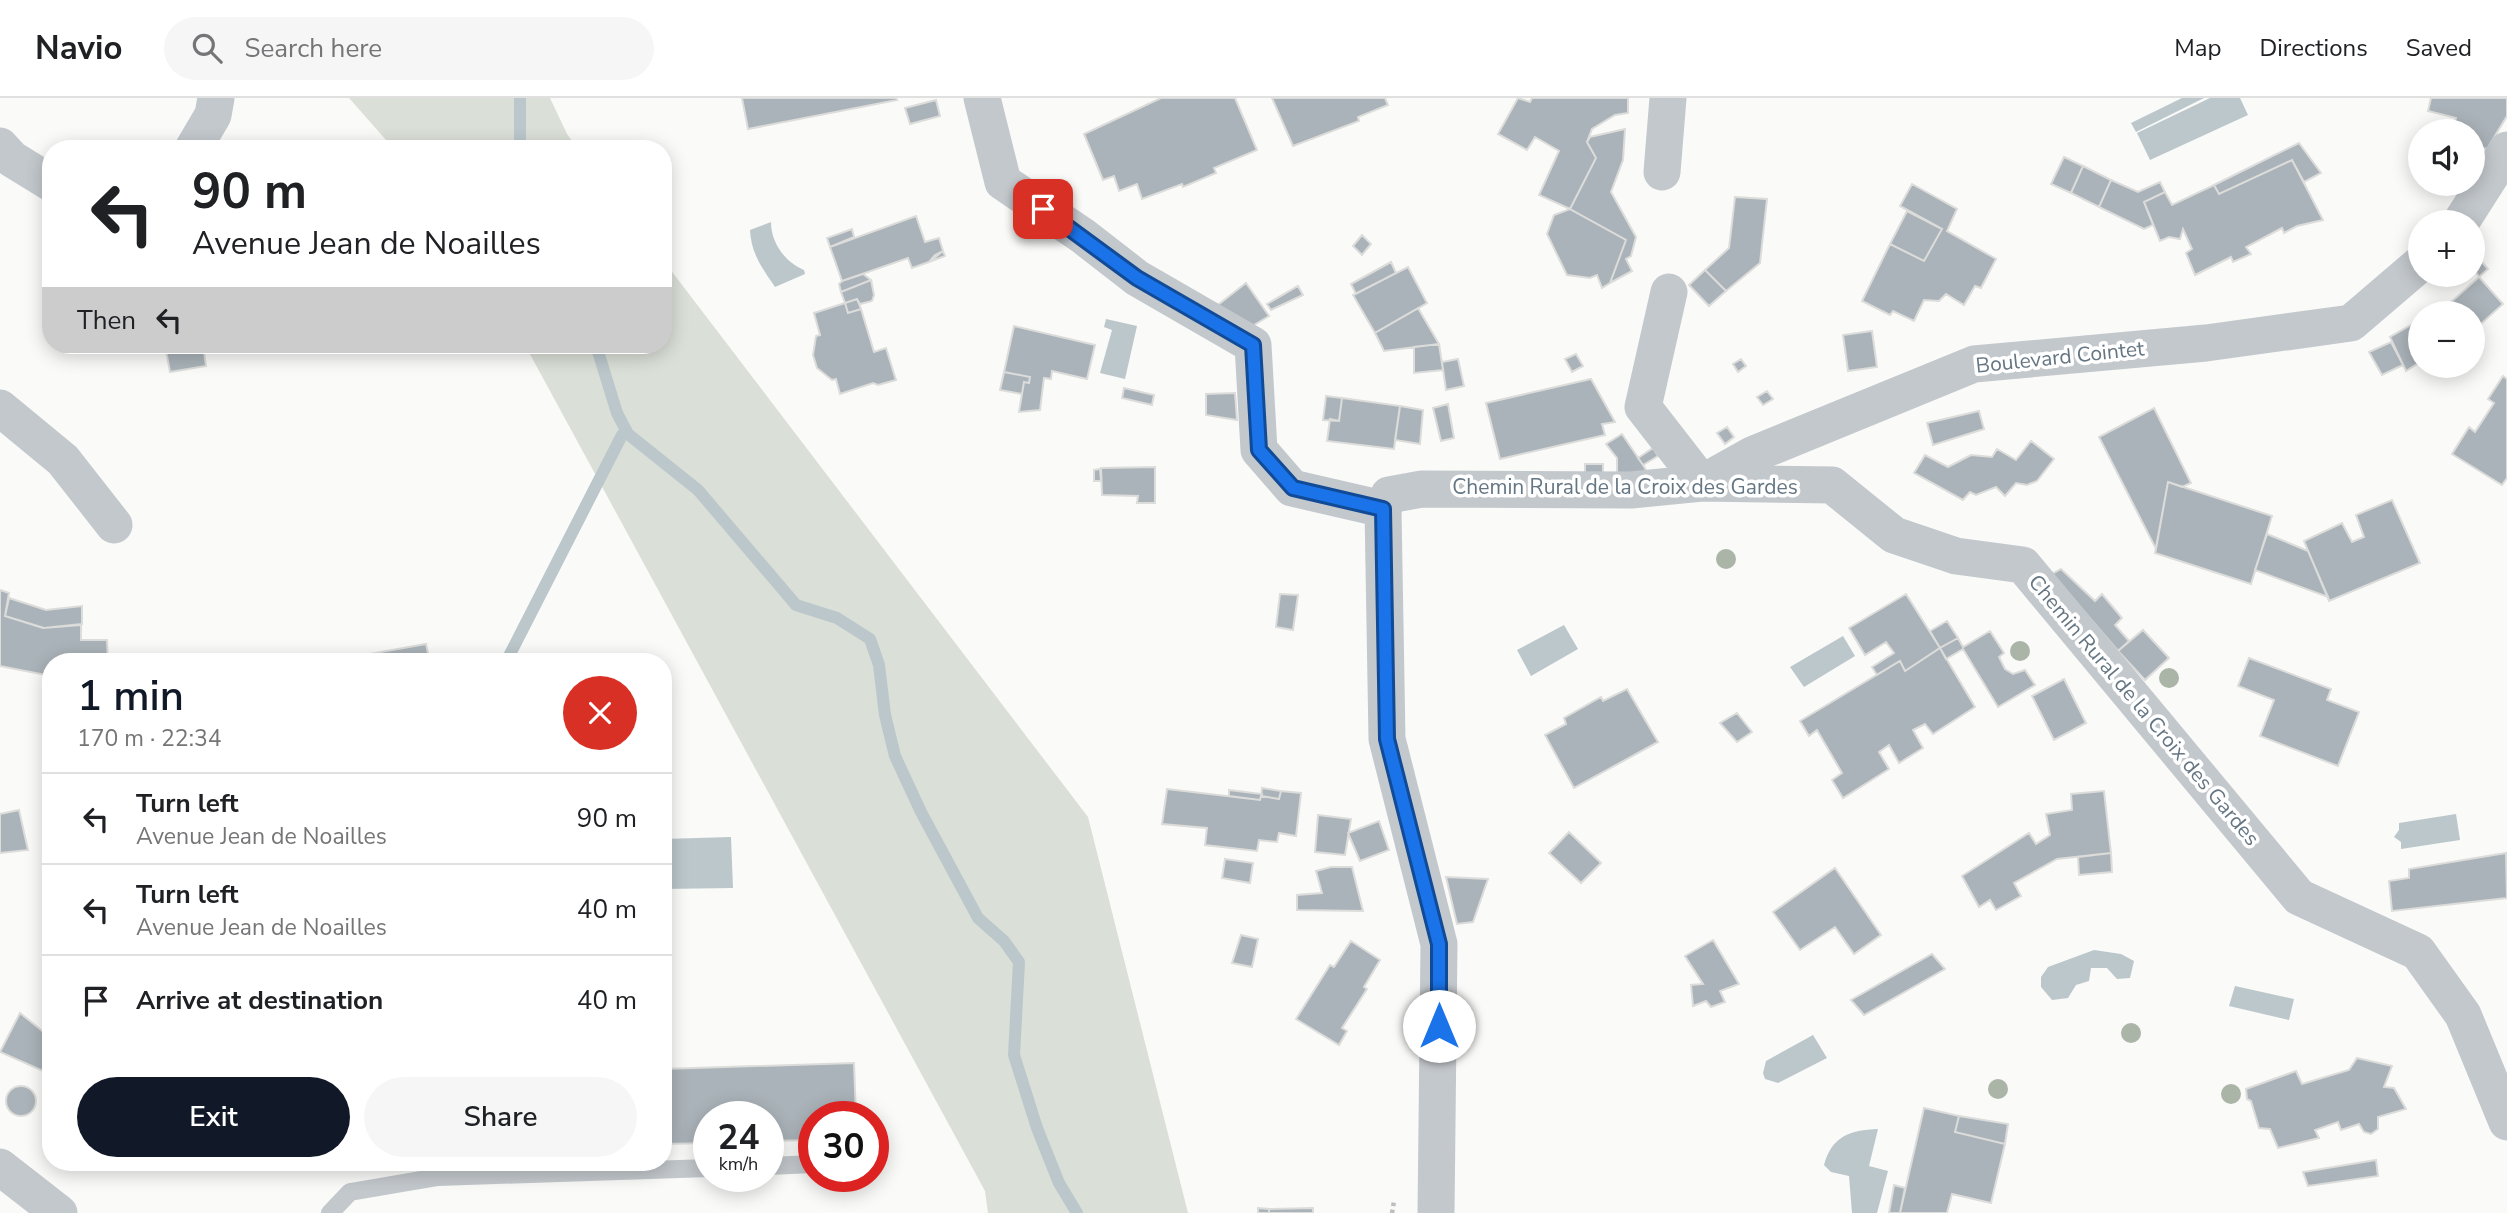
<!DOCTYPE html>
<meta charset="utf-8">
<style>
body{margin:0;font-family:"Nunito Sans",sans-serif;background:#f6f6f6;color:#202124;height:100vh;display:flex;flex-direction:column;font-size:26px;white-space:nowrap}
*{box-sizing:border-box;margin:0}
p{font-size:23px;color:#757577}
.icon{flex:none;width:38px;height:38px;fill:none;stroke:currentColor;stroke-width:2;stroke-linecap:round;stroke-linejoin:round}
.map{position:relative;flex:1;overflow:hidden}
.sheet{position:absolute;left:42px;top:555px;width:630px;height:518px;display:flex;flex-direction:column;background:#fff;border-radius:28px;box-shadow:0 4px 18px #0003}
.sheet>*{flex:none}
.top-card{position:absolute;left:42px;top:42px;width:630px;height:214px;border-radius:28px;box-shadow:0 4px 18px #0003;background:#fff;color:#202124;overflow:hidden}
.buttons{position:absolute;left:2408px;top:21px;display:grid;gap:14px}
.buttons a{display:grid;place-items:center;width:77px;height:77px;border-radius:50%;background:#fff;box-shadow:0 4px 18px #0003;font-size:35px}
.speed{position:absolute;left:693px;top:1003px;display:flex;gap:14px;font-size:35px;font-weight:700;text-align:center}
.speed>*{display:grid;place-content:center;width:91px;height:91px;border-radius:50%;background:#fff;box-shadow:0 4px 18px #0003;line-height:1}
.speed small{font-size:18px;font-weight:400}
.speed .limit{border:10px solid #d22;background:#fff;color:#111}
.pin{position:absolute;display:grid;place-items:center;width:60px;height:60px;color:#fff;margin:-30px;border-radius:14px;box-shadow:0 4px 10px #0006}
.me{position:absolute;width:77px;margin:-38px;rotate:0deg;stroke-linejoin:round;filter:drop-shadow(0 0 5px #0008)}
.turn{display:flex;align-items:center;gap:24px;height:147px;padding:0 35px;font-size:32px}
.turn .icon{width:91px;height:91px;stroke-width:2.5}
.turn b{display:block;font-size:49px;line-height:60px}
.then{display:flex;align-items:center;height:66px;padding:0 35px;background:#0003;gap:14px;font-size:26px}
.round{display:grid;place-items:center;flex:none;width:74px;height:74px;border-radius:37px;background:#f6f6f6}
.summary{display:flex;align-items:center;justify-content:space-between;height:119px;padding:0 35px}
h1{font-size:42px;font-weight:600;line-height:52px;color:#111827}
.button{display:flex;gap:14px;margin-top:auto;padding:14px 35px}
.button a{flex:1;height:80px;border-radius:42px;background:#111827;color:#fff;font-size:28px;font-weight:600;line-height:80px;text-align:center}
.button a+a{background:#f6f6f6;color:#202124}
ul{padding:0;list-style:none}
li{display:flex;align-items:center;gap:21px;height:91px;padding:0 35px;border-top:2px solid #e0e0e0}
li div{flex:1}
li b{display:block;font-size:26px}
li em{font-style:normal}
header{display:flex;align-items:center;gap:42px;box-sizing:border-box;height:98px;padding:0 35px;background:#fff;border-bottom:2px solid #e0e0e0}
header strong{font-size:33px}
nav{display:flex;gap:38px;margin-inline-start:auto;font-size:24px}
.search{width:490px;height:63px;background:#f6f6f6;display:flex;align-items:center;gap:18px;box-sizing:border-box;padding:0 24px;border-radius:38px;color:#757577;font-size:26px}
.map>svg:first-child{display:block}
.green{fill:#dadfd7}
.water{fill:#bbc7cb}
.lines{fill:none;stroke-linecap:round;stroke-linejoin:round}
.stream{stroke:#bbc7cb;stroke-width:12}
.building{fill:#aab3b9;stroke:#dcdcda;stroke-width:2}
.path{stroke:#bbbfc2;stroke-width:4.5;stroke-dasharray:3.5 3.5;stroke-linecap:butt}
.service{stroke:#c3c8cc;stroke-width:18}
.minor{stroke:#c3c8cc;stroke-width:37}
.tree{fill:#aab4a7}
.route-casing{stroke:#114b97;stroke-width:18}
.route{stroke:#1a73e8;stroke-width:12}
.labels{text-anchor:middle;stroke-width:7;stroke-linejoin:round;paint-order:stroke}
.street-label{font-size:21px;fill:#657683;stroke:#fff}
</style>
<header>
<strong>Navio</strong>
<div class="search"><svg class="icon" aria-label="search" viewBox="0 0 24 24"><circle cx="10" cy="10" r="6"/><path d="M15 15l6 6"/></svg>Search here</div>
<nav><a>Map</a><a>Directions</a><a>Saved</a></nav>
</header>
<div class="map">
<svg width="2507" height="1115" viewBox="0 0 2507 1115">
<rect width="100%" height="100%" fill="#fafaf8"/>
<path class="green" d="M349,0H550L567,36L578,51H394Z
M663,162L1088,719L1188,1115H988L985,1093L525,247H663Z"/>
<path class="water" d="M2182,0H2204L2136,34L2131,25Z
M2210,0H2240L2248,17L2150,62L2137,35Z
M771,124C771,145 785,164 804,172L805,176L775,189C762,170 751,155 750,132Z
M1106,221L1137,228L1125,281L1100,275L1112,232L1104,229Z
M1564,527L1578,551L1531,578L1517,552Z
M1843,538L1855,558L1804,589L1790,569Z
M2456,716L2460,742L2401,751V744L2394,739L2399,732V725Z
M731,739L733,790L663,791V741Z
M2094,852L2121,856L2134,863L2130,880L2117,881L2107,870H2091L2089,883L2076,887L2068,900L2052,902L2041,889V879L2048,869Z
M2235,888L2294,901L2289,922L2229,908Z
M1813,937L1827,960L1778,985L1765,981L1763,975L1766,963Z
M1878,1031L1869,1068L1888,1073L1877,1115H1852L1849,1078L1831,1074L1824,1067C1832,1038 1850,1032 1878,1031Z"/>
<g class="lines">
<path class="stream" d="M520,51V0
M596,247L617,315L628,336L698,392L796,507L837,520L870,541L879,567L885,617L895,658L921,714L978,820L1004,843L1019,864L1014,957L1037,1030L1059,1085L1077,1115
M506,564L622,337L628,336"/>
</g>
<path class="building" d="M742,0H896L897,2L748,31Z
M1161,0H1235L1257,52L1214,70L1216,75L1183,89L1182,86L1142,101L1137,86L1119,93L1114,78L1103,82L1084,36Z
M1272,0H1385L1388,7L1358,19L1359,23L1293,48Z
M1518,0L1530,4L1532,0H1628V15L1615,17L1592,31L1587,44L1596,60L1570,111L1539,97L1559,53L1535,39L1527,52L1498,36Z
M2431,0H2507V18L2487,51L2473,47V33H2452L2456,20L2428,13Z
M936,2L940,18L910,26L905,10Z
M1625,31L1623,62L1611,94L1636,139L1631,158L1626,161L1632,173L1610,185L1626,142L1570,111L1596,60L1587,44L1590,39Z
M2299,45L2321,75L2304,84L2292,62L2219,96L2214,87Z
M2064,59L2083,68L2071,95L2051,86Z
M2292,62L2323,122L2297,128L2284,135L2282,130L2246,149L2251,156L2233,164L2231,159L2195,177L2186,155L2192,151L2183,131L2180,141L2169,139L2160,143L2144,104L2165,94L2172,107L2214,87L2219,96Z
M2083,68L2111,82L2099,109L2071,95Z
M2111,82L2138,94L2160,84L2165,94L2144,104L2153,127L2144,131L2099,109Z
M1912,86L1957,111L1947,133L1996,161L1981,190L1975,188L1964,207L1946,196L1939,203L1924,202L1914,223L1893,213L1890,217L1862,203L1890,146L1924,163L1942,131L1900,108Z
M1735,99L1767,101L1760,165L1726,193L1705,172L1729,150Z
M1570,111L1626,142L1610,185L1602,190L1597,177L1590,180L1567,177L1547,136L1554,117Z
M1907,113L1942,131L1924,163L1890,146Z
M916,118L925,144L939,140L943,153L929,164L912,170L908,160L842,183L830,149Z
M852,131L854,139L830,149L827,140Z
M1362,137L1371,146L1362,157L1353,148Z
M943,153L945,158L929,164L935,157Z
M2480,162L2488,171L2479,179L2473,169Z
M1391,164L1396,175L1356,196L1351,186Z
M1408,169L1427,205L1375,235L1353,197Z
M1705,172L1726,193L1709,208L1689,187Z
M863,176L871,182L841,194L839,186L842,183Z
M2479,179L2503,206L2473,233V215H2457L2449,206Z
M871,182L874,197L872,203L860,206L857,201L845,205L841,194Z
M1246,185L1269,218L1249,230L1209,214Z
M1298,188L1303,197L1271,212L1267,206Z
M857,201L861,211L848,215L845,205Z
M845,205L848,215L861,211L874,254L886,250L896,282L878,287L873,285L840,296L836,281L832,282L817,270L813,257L816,238L820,237L814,215Z
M1418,210L1439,246L1384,253L1375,235Z
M2420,222V264L2406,273L2390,239Z
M1014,228L1095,247L1087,281L1052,273L1051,281L1044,280L1040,312L1019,314L1024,284L1029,285L1030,279L1004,274Z
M1872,233L1877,269L1848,273L1843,237Z
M2391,244L2403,267L2382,277L2369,254Z
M1439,246L1443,272L1414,275V249Z
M114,247H159L127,253Z
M165,247H203L206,268L170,274Z
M1576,256L1583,268L1572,274L1565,261Z
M1458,261L1464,288L1446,292L1442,264Z
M1741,261L1746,268L1738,274L1733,266Z
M1004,274L1030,279L1029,285L1024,284L1022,296L1000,292Z
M2503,278L2507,281V380L2502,387L2452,356L2469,329L2475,334L2494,305L2488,301Z
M1591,281L1615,324L1602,326L1605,337L1500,361L1486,305Z
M1124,290L1154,297L1152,307L1122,300Z
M1767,293L1773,301L1763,307L1757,299Z
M1235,295L1237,322L1206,317V296Z
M1326,298L1342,300L1339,323L1323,322Z
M1342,300L1400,308L1394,351L1327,343L1330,321L1339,323Z
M1448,306L1454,340L1441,343L1433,310Z
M1400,308L1423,312L1420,346L1395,342Z
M2154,310L2191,385L2182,389L2168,384L2156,451L2099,339Z
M1979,313L1984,331L1933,347L1927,325Z
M1727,329L1734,339L1725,346L1717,335Z
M1622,336L1643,367L1649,377H1617V360L1606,346Z
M2031,343L2054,361L2037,383L2027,387L2016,385L2005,398L1996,389L1976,397L1970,394L1963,402L1914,375L1925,357L1948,369L1971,357L1992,359L1997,351L2016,362Z
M1653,350L1658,358L1643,367L1638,360Z
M1585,366H1603V377L1585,378Z
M1155,369V405H1137L1138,398L1102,397L1101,370Z
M1100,371L1101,383H1094V372Z
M2168,384L2272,418L2251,486L2155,455Z
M2392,402L2420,465L2329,503L2304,443L2342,425L2352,444L2364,439L2356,417Z
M2267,436L2308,453L2328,499L2255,472Z
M2061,471L2095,503L2102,496L2122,520L2115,527L2129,543L2118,553L2052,476Z
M0,492L9,495L5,518L43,530L81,527V542H107L108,564H51V578L0,568Z
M1280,496L1298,497L1293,532L1276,529Z
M1906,496L1940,550L1905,573L1900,563L1877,577L1872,569L1894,555L1886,544L1865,557L1849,530Z
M9,500L46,512L82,508V526L44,530L5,518Z
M1947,523L1958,540L1940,550L1930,533Z
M2143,532L2169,560L2145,582L2118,553Z
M1990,533L2004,555L1999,559L2005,571L2013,576L2025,572L2035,587L1998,609L1963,551L1946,561L1940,550L1958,540L1963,549Z
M426,546L430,564H365L364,557Z
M1940,550L1975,609L1933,636L1925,626L1913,632L1923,650L1899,665L1889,647L1879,654L1889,671L1843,700L1832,682L1842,675L1817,632L1809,638L1800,623L1900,563L1905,573Z
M2249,560L2331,591L2327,602L2359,614L2338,668L2260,638L2274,602L2238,588Z
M2064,581L2086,625L2054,642L2032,598Z
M1627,591L1658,644L1574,690L1545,637L1566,626L1564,620L1601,599L1603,603Z
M1737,615L1752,634L1737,644L1720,625Z
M1262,690L1281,693L1279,701L1261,698Z
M1167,691L1260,702L1261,698L1279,701L1281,693L1301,695L1296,738L1279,735L1277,744L1259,742L1257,753L1205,747L1207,730L1162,726Z
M1229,692L1262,696L1261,698L1260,702L1229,698Z
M2104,693L2111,755L2057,761L2014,785L2021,798L1996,812L1990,802L1979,809L1962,778L2029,735L2036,746L2050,737L2046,716L2072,712L2071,696Z
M19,712L28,752L0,755V716Z
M1318,717L1351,721L1345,757L1315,754Z
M1379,723L1389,752L1360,763L1348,735Z
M1569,734L1601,765L1581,785L1549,755Z
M2111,755L2112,774L2079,777L2078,759Z
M2506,755L2507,800L2392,813L2389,783L2409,780V771Z
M1225,761L1253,765L1250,785L1222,780Z
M1331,769H1352L1363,813L1297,812V797L1322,795L1316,773Z
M1835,770L1881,837L1854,856L1835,829L1800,852L1773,814Z
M1446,779L1488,781L1473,824L1457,826Z
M1241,837L1258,841L1252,869L1232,865Z
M1713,842L1739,886L1720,893L1725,904L1711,909L1706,903L1693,908L1691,887L1703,886L1685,858Z
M1351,843L1380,862L1364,889L1367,891L1342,930L1347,933L1339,947L1296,921L1330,867L1334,869Z
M1932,856L1945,871L1864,917L1851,902Z
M20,915L51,940L50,976L0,954Z
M2357,960L2392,968L2384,989L2394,990L2406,1011L2378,1019V1031L2371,1036L2364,1034L2359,1026L2341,1032L2338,1024L2315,1032L2319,1040L2278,1050L2270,1031L2259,1030L2251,1003L2247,1001L2246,991L2296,973L2302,986L2349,972Z
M854,965L856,1018H814V1042L768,1043V1018H709V1045L663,1046V971Z
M6 1003a15 15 0 1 1 30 0a15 15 0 1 1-30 0Z
M1924,1010L1959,1018L1955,1034L2005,1046L1991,1105L1952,1096L1947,1115H1900Z
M1959,1018L2008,1026L2005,1046L1955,1034Z
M2376,1062L2378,1078L2308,1088L2303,1074Z
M1894,1087L1905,1090L1900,1115H1889Z
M1258,1110L1269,1111V1115H1258Z
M1313,1110V1115H1269V1111Z"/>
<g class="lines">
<path class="path" d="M1392,1115L1394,1103"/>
<path class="service" d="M768,1068L814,1066
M330,1115L350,1094L438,1079L709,1070"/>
<path class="minor" d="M982,0L1003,84L1083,138L1137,180L1253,247L1259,352L1292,390L1383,411L1387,641L1439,846L1436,1115
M0,48L12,61L51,85
M193,51L213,17L216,0
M1662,74L1668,0
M2461,124L2507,52
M1669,194L1643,309L1702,385
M0,310L63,362L114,427
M1702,385L1754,356L1974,266L2206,245L2351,225L2420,166
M1383,411L1389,397L1422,391L1631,392L1702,385L1832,387L1894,437L1956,458L2023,467L2299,799L2418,854L2463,917L2507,1024
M0,1069L59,1115"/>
</g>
<g class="tree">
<circle cx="1726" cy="461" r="10"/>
<circle cx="2020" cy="553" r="10"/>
<circle cx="2169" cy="580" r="10"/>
<circle cx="2131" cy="935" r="10"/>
<circle cx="1998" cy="991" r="10"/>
<circle cx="2231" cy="996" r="10"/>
</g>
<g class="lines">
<defs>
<path id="route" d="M1043,111L1137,180L1253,247L1259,352L1293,390L1383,411L1387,641L1439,846V928"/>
</defs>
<use href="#route" class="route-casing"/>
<use href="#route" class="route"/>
</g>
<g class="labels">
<g class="street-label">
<text transform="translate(2060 259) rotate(-6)" y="7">Boulevard Cointet</text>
<text x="1625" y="396">Chemin Rural de la Croix des Gardes</text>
<text transform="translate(2144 612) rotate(50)" y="7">Chemin Rural de la Croix des Gardes</text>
</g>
</g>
</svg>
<div class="buttons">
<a><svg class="icon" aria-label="sound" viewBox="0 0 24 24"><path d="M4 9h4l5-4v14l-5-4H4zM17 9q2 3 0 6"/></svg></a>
<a>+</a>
<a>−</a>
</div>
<div class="speed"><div>24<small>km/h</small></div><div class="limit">30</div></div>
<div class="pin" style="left:1043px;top:111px;background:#d93025"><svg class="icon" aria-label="arrive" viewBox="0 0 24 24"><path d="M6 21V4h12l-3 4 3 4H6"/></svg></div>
<svg class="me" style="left:1439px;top:928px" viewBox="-20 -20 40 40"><circle r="19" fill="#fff"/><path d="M0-13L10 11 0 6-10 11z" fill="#1a73e8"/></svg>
<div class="top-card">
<div class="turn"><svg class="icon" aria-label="left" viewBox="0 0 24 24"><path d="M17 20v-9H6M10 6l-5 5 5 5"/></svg><div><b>90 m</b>Avenue Jean de Noailles</div></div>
<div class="then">Then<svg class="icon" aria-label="left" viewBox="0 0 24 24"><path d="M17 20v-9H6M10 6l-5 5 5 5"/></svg></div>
</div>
<section class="sheet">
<div class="summary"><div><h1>1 min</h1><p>170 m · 22:34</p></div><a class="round" style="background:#d93025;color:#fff"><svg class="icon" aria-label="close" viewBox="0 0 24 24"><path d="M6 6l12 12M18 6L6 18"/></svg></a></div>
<ul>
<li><svg class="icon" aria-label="left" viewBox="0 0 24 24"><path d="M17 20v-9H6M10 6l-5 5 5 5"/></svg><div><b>Turn left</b><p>Avenue Jean de Noailles</p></div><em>90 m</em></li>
<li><svg class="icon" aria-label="left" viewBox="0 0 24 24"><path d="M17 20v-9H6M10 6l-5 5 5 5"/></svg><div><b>Turn left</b><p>Avenue Jean de Noailles</p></div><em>40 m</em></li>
<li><svg class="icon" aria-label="arrive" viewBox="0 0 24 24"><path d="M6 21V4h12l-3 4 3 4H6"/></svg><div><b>Arrive at destination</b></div><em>40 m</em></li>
</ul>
<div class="button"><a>Exit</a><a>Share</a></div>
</section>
</div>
